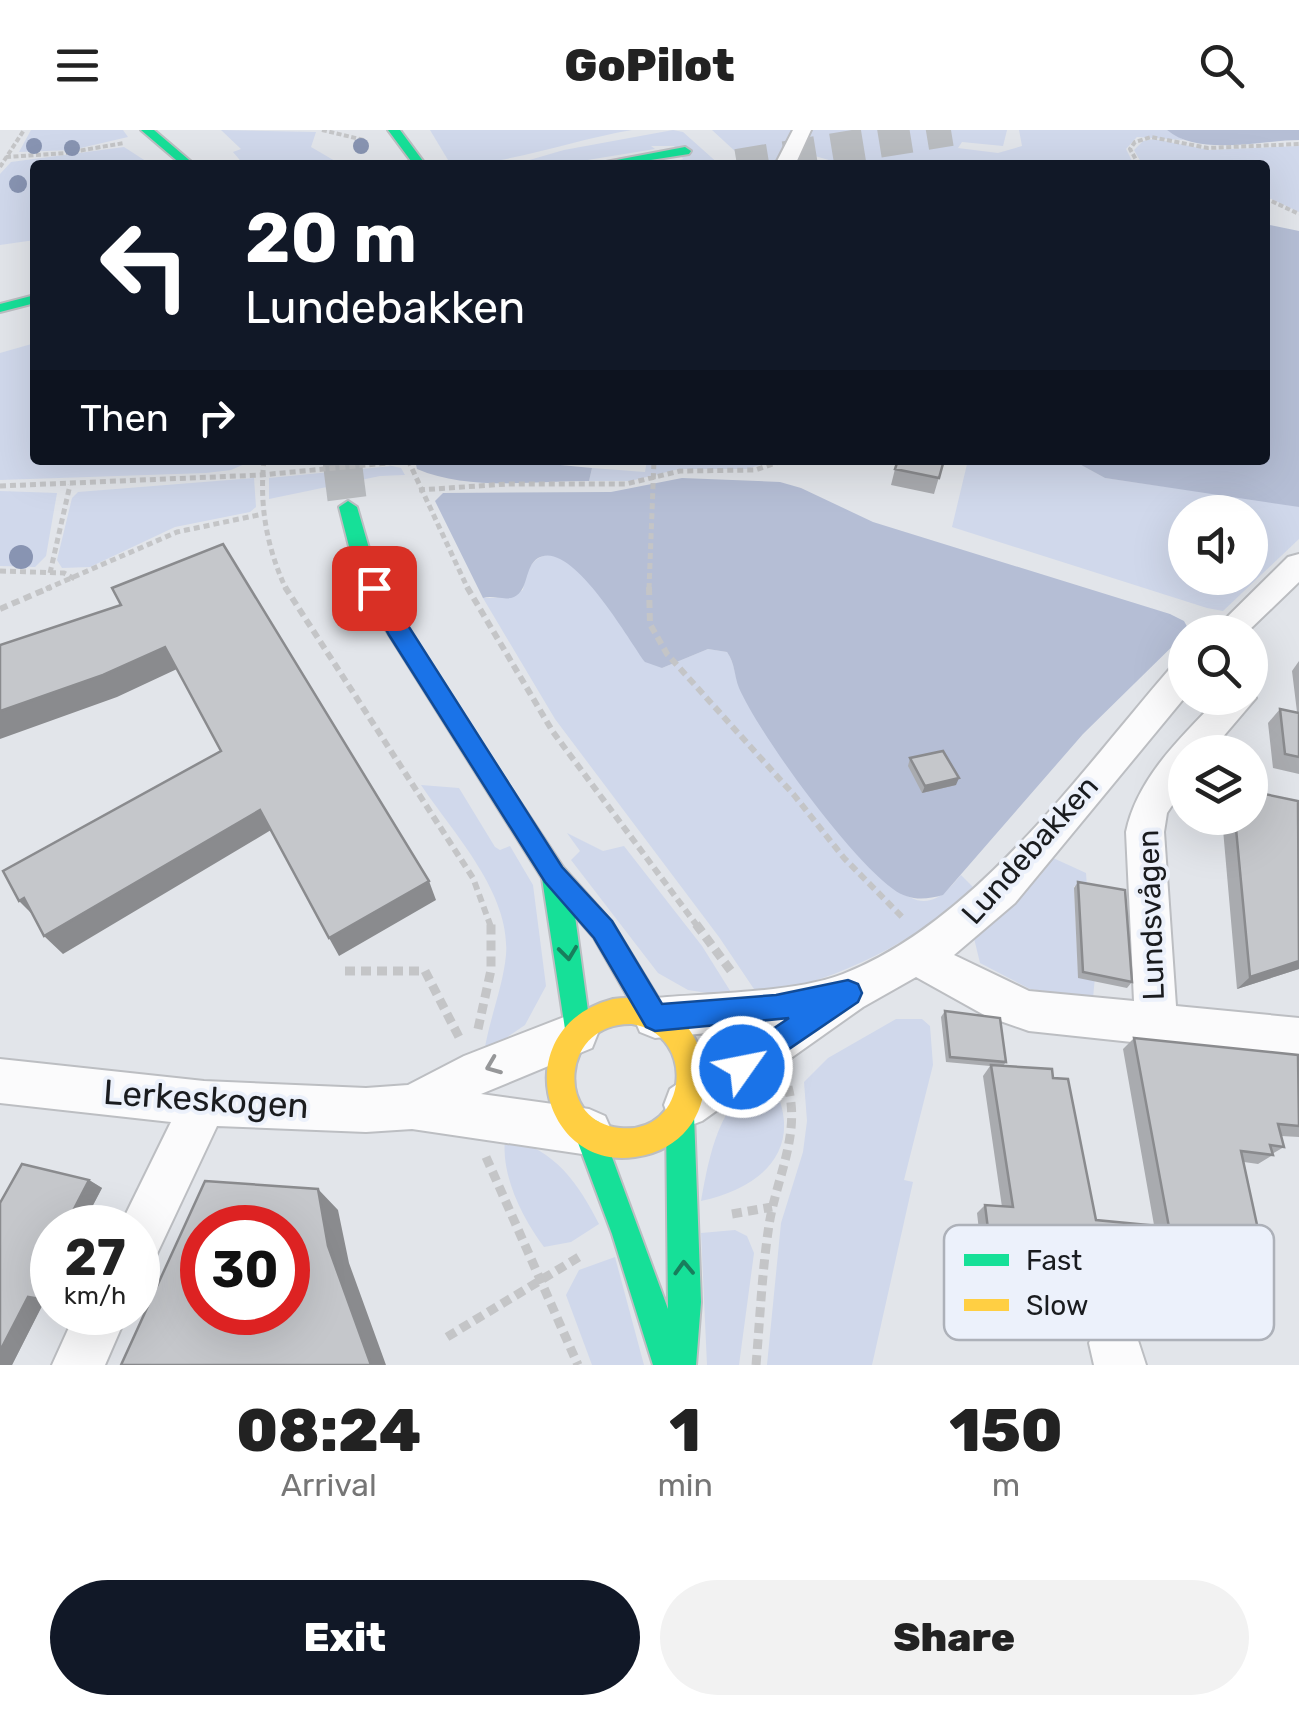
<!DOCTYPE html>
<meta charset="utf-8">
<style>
body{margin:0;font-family:Rubik,sans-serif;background:#f2f2f2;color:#222;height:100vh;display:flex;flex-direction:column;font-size:38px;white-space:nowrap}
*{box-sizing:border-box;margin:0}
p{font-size:32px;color:#767676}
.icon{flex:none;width:55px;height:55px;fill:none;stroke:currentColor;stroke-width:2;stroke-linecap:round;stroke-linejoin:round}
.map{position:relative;height:1235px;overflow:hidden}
.panel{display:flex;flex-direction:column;background:#fff;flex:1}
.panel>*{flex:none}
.guide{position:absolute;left:30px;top:30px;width:1240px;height:305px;border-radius:10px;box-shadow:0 10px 40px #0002;background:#111827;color:#fff;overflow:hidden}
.tools{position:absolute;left:1168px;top:365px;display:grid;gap:20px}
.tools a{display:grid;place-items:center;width:100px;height:100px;border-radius:50%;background:#fff;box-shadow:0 10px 40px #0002;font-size:50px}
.speed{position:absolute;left:30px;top:1075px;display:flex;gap:20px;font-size:50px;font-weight:700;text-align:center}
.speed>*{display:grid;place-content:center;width:130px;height:130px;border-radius:50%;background:#fff;box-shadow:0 10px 40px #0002;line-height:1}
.speed small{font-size:25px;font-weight:400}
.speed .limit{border:15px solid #d22;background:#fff;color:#111}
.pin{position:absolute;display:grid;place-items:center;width:85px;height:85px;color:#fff;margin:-42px;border-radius:20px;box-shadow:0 5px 15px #0006}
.me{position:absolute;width:110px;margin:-55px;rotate:57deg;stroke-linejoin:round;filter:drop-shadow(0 0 8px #0008)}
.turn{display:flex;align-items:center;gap:35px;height:210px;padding:0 50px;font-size:45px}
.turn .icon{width:130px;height:130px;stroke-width:2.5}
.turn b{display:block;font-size:70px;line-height:85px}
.then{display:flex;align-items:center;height:95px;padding:0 50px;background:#0003;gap:20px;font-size:38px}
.eta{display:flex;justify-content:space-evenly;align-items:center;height:170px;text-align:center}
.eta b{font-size:60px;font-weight:800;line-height:70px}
.action{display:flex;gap:20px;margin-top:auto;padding:20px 50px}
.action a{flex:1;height:115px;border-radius:60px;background:#111827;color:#fff;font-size:40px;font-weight:800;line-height:115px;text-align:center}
.action a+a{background:#f2f2f2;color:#222}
header{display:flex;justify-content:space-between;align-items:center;height:130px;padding:0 50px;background:#fff;font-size:45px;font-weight:800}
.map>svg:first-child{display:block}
.green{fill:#d0d8eb;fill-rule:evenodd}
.forest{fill:#b5bed5}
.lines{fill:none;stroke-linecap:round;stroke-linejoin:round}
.secondary-tunnel{stroke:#babdc1;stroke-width:39;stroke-dasharray:39 19;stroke-linecap:butt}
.highway-tunnel{stroke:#babdc1;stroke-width:32;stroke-dasharray:32 16;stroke-linecap:butt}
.street-casing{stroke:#bcbec2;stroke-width:4}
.fast-casing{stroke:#bcbec2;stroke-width:4}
.slow-casing{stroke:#bcbec2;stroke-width:4}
.path-far3{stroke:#c4c5c7;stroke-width:4;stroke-dasharray:5 2.5;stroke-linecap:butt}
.path-far2{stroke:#c4c5c7;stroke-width:5;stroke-dasharray:6 4;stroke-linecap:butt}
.path-far1{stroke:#c4c5c7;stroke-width:6;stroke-dasharray:8 5;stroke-linecap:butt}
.path{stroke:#c4c5c7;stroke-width:9;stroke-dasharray:10 6;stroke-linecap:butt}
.street{fill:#fbfbfc;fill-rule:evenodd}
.fast{fill:#16e098;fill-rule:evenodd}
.slow{fill:#ffcf43;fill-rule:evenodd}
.tree{fill:#8894b2}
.wall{fill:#a9abaf}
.shaded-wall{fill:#8a8b8e}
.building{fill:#c5c7cb;stroke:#8a8b8e;stroke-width:2.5;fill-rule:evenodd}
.oneway{stroke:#187e5c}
.oneway2{stroke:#969799}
.route{fill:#1a73e8;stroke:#114b97;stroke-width:2.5}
.labels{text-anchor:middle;stroke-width:8;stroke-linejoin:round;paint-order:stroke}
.street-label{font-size:30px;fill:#1a1c1f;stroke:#ecf1fb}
.near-street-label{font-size:35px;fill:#1a1c1f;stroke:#ecf1fb}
.key{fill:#ecf1fb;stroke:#adb1b9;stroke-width:2.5}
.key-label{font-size:28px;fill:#1a1c1f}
</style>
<header><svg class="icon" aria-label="menu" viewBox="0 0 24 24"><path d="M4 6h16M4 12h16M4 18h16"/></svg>GoPilot<svg class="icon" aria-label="search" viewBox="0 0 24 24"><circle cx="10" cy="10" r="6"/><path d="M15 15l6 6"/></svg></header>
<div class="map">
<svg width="1299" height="1235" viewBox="0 0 1299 1235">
<rect width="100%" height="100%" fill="#e2e5ea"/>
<path class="green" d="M31,0H123L128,7L72,20L19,22Z
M221,0L316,2L311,17L342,35H244L233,22L241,19Z
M430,0H632C572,10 508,35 451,35Z
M673,0L683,2L720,35H664L683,29L674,16H651L655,19L557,35H512L564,20Z
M712,0H793L776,35H750Z
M809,0H1007L1003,16L962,12L958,18L998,23L1022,16L1019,0H1167L1184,10L1137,7L1126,19L1134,35H846L808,24L805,20Z
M1154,9L1209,20L1299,16V82L1265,66V35L1142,34L1134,20L1143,11Z
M124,17L152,35H35V110L0,115V44L11,32Z
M35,213V330H254L231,340L206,343L0,350V223Z
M647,330H777L746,339H679L630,351H589L592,338L645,342Z
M968,330H1072L1105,348L1287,374L1299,377V409L1223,481L1207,478L952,397ZM1185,382H1250V448H1185Z
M392,336L401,338L405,345L380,346L269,369V348Z
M254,348L256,377L250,382L175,397L90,437L62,438L57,430L72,368L78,362Z
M0,361L57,363L46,426L35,437L0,436Z
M551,424L572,433L662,538L708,519L727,522C735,533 734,545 740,558C759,602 876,771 924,771C940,771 951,756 961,745L974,758C913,813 840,850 758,865L719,807L555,589L483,468H501L523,460C526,441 531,427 551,424Z
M421,655L459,658L495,717L500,720L510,716L533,755L546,856L525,895L484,923C489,890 503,857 506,825C511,763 453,703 421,655Z
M567,703L603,721L624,716L702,816L734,867L688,860L658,843L571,730L580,721Z
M1051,727L1086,743L1087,757L1074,756L1078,843L1095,847L1093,868L1030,859L980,833L973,804L1040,746Z
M896,889H922L930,896L933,935L904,1050L913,1052L872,1235H767L781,1093L803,1022L807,991L804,952L828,928Z
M768,945C808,1013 769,1056 701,1071C710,1023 719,968 768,945Z
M505,1010C553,1015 579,1055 599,1094L571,1112L544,1117C523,1089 501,1046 505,1010Z
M735,1100L747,1106L754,1123L739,1235H707L701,1103Z
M615,1127L644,1235H592L566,1165L579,1140Z"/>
<path class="forest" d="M1167,0H1299V10C1260,10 1199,27 1167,0Z
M1265,94L1299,101V377L1105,348L1072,330H1265Z
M415,330H508L592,338L589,351C533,351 468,361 417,339Z
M682,348L780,352L801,358L873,392L1170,484L1184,491L1189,500L1083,604L943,765C925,770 909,771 893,759C849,727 761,607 739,558C734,545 735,533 727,522L708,519L662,538L645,532C628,509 571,408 538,428C524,437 529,460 514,467C505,471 493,465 483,468L435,371L443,363L611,362Z"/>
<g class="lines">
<path class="secondary-tunnel" d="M342,330L348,377"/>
<path class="highway-tunnel" d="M737,35L951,0"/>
<defs>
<path id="street" d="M793,0H811L795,35H775Z
M1299,424V452L1247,502H1212L1288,427Z
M1185,532V567L1015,773L954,825L1029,861L1134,871L1126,702C1137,648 1182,606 1219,568H1250V559L1256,568L1210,622H1185V656L1167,683L1164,702L1176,876L1299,888V930L1029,901L986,886L916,847L863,877L702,991L686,997L670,991L664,975L670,959L760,898L655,908L640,902L634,888L640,874L655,868C710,863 794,863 843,844C977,791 1080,642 1173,535Z
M577,882L592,888L598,903L592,918L481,964L589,979L605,986L612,1002L605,1018L589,1025L412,999L366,1002L217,996L155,1128L138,1135V1098H119L171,992L0,973V929L204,951L366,958L408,955L464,926Z
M76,1182H128L105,1235H52Z
M1115,1187L1133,1195L1146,1235H1094L1089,1213L1097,1195Z"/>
<path id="fast" d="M141,0H154L195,35H182Z
M388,0H400L426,35H414Z
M685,17L691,21L689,24L619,35H590Z
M35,165V173L0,182V174Z
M348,371L357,377L373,432L405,498L563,737L612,792L665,879L669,888L665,897L655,901L645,897L594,808L575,786L591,903L587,912L577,916L567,912L542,748L386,500L353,432L339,377Z
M680,971L690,975L694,985L701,1172L696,1235H653L612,1104L574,1002L579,992L589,987L599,992L668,1179L666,985L670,975Z"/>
<path id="slow" d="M613,869C720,855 741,1012 635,1027C540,1041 506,897 613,869ZM632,894C699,905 687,1005 620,998C554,992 561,892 632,894Z"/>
</defs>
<use href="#street" class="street-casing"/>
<use href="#fast" class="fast-casing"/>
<use href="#slow" class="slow-casing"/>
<path class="path-far3" d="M322,0L364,10
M6,27L66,23L124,13
M1139,35L1130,19L1135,12L1151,7L1208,18L1299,14
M0,37L24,0
M1265,68L1299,84"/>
<path class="path-far2" d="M264,330C259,376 267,418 286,459
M408,330L468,459
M0,356L261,345L408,331
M419,360L507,354H626L680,341L755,340L785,330
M0,441L64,443L75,449
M50,443L70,355
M46,459L177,402L263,384
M649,459L654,330"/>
<path class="path-far1" d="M285,457L473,748L491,797
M467,457L553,602L698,797
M649,457L650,494L667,524L794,665L844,728L904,789
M0,479L51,457"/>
<path class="path" d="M696,794L734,845
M345,841H425L461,911
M478,899L491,840V794
M486,1027L578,1235
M732,1084L772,1077
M447,1207L579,1127
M756,1235C760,1188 762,1141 769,1095C777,1045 803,1001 786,950"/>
<use href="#street" class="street"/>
<use href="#fast" class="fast"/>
<use href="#slow" class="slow"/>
</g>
<g class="tree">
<circle cx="34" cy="16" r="8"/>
<circle cx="361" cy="16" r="8"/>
<circle cx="72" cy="18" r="8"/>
<circle cx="18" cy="54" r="9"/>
<circle cx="21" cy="427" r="12"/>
</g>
<path class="wall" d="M944,330L934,364L891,355L895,339Z
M1299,531V644L1273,638L1268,593L1280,579L1297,582L1292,541Z
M910,628L956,655L922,663L908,636Z
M1299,679V839L1237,859L1222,688H1250Z
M1078,752L1132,852L1127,858L1078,848L1074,758Z
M945,881L1006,932L1003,936L1053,948L1096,1090L1154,1095L1123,919L1134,908L1299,928V1007L1281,1006L1284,1017L1272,1024L1273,1025L1258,1034L1244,1032L1269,1150L1253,1156L1135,1140L1139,1162L1126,1169H1082L1083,1175L1071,1180L1027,1176L1026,1166L986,1162L977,1083L985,1075L1002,1077L983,946L990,936L946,932L941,887Z
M89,1050L102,1058L81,1098H52V1174L44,1172L12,1235L0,1073Z"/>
<path class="shaded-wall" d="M165,517L177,539L117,567L0,609V581Z
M959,648L956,655L922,663L925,656Z
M260,680L271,700L63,824L44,806Z
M429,751L436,770L339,826L329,808Z
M24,768L38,790L19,771Z
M1299,831V839L1237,859L1250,847Z
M89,1050L102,1058L81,1098H64Z
M318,1059L338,1080L349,1133L386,1235H371L328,1116Z
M52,1119V1141L43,1137Z
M28,1167L44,1172L12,1235H0V1221Z"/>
<path class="building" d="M898,330H944L939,348L895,339Z
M223,414L429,751L329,808L260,680L44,806L24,768L19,771L3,741L221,621L165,517L103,545L0,581V515L121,475L112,458Z
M1280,579L1299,583V627L1285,624Z
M943,621L959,648L925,656L910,628Z
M1250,661L1298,671L1299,831L1250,847L1235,688H1250Z
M1078,752L1125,760L1132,852L1083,842Z
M945,881L1000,888L1006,932L950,927Z
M1134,908L1298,925L1299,996L1278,994L1284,1017L1270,1015L1273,1025L1241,1021L1269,1150L1133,1131L1139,1162L1080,1163L1083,1175L1038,1170L1036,1160L995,1155L985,1075L1013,1077L991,935L1052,939L1053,948L1068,949L1096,1090L1169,1097Z
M22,1034L89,1050L64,1098H52V1119L43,1137L52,1140V1171L28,1167L0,1221V1073Z
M205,1051L318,1059L328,1116L371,1235H121ZM202,1098H288V1182H202Z"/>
<defs><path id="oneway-chevron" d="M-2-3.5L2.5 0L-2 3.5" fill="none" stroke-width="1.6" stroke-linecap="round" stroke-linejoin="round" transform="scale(2.5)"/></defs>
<g class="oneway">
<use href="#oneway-chevron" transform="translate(568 823) rotate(83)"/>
<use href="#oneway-chevron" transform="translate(684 1138) rotate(-92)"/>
</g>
<use class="oneway2" href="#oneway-chevron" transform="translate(493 936) rotate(158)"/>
<path class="route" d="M374,451L381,453L562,737L612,791L662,874L776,865L848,850L858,854L862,863L858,872L742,951L731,947L727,937L731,927L789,888L655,901L646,897L594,808L545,752L389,505L364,458Z"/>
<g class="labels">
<g class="street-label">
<text transform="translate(1030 720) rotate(-48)" y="10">Lundebakken</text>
<text transform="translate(1151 785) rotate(-92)" y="10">Lundsvågen</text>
</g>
<g class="near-street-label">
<text transform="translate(206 969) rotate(4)" y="12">Lerkeskogen</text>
</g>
</g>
<rect x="944" y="1095" width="330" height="115" rx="15" class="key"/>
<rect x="964" y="1124" width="45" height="12" fill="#16e098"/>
<rect x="964" y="1169" width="45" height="12" fill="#ffcf43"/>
<g class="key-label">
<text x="1026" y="1140">Fast</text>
<text x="1026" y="1185">Slow</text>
</g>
</svg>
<div class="tools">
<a><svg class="icon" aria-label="sound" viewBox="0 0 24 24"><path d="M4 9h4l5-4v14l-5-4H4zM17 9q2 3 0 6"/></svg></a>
<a><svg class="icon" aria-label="search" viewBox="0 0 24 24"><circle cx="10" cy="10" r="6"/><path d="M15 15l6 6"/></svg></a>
<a><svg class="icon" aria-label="layers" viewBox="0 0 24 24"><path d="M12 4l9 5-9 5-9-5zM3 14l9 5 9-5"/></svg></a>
</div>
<div class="speed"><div>27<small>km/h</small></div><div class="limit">30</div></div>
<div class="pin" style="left:374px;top:458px;background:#d93025"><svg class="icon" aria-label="arrive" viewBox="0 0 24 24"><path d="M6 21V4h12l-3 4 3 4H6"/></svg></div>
<svg class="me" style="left:742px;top:937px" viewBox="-20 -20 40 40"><circle r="17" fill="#1a73e8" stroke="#fff" stroke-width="3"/><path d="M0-11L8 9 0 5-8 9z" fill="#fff"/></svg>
<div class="guide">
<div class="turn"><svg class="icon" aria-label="left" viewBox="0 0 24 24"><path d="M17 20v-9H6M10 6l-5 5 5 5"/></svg><div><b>20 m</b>Lundebakken</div></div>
<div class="then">Then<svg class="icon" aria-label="right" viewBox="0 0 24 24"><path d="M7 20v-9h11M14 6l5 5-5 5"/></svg></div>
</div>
</div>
<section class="panel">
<div class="eta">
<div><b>08:24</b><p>Arrival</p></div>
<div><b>1</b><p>min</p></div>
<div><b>150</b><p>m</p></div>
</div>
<div class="action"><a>Exit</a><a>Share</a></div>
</section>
